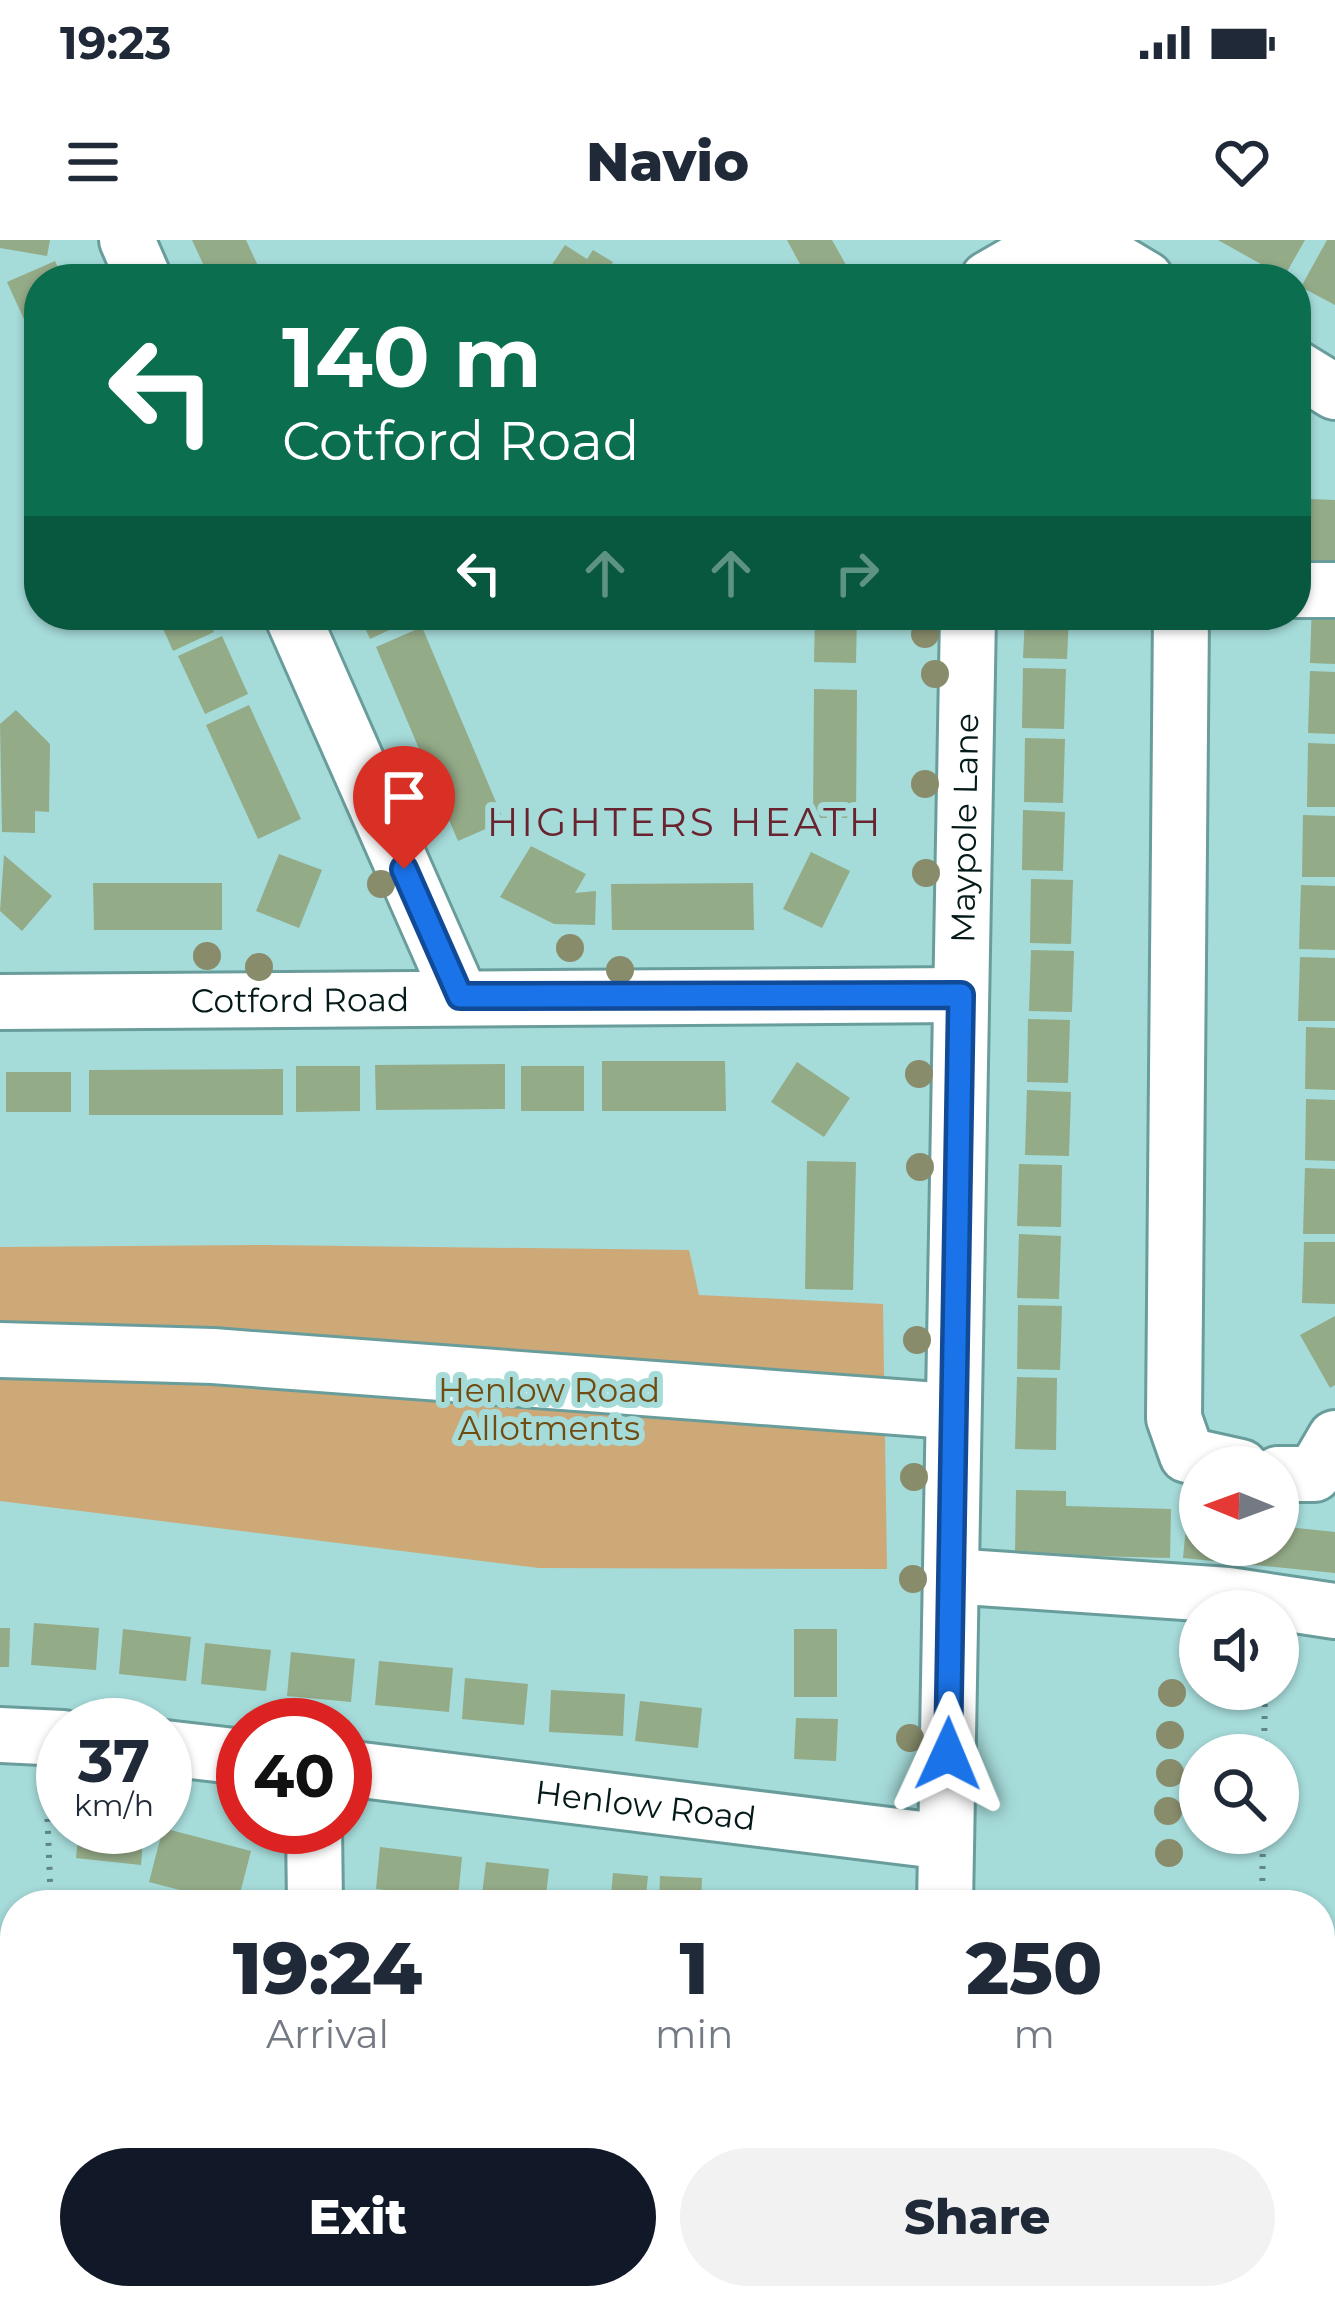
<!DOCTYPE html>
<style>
body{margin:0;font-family:Montserrat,sans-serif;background:#f2f2f3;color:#1f2937;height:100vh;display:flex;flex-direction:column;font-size:45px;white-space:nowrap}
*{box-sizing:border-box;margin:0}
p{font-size:39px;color:#747a83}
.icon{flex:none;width:66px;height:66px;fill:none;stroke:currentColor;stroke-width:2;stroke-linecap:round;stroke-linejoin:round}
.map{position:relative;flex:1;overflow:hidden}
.side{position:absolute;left:0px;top:1650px;width:1335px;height:420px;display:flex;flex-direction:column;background:#fff;border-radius:48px 48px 0 0;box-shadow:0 3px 9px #0004}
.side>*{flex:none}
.hud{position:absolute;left:24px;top:24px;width:1287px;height:366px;border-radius:48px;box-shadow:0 3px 9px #0004;background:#0b6e4f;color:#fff;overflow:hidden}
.needle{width:78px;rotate:271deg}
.buttons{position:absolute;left:1179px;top:1206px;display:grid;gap:24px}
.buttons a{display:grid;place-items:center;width:120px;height:120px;border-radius:50%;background:#fff;box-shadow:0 3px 9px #0004;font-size:60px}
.speed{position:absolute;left:36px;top:1458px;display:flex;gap:24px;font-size:60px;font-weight:700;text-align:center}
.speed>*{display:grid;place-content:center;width:156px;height:156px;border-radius:50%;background:#fff;box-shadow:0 3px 9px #0004;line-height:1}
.speed small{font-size:30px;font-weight:400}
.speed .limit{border:18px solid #d22;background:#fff;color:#111}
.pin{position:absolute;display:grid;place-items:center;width:102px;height:102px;color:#fff;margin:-123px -51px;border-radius:50% 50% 50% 0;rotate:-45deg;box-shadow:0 0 12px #0007}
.pin .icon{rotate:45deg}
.me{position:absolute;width:132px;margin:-66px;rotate:1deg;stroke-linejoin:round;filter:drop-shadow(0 0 9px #0008)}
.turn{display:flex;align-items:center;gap:42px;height:252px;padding:0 60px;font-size:54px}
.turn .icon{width:156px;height:156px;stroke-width:2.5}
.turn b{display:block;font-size:84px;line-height:102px}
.lanes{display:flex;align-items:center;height:114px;padding:0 60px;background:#0003;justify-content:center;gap:60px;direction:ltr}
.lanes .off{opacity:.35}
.eta{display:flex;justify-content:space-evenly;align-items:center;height:204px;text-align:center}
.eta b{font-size:72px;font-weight:800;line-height:84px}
.primary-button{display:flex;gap:24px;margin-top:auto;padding:24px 60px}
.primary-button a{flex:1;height:138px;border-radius:72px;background:#111827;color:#fff;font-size:48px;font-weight:800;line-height:138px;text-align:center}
.primary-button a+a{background:#f2f2f3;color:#1f2937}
.status{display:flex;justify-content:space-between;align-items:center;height:84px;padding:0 60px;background:#fff;direction:ltr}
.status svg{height:33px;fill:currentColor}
header{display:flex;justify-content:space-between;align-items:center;height:156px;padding:0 60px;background:#fff;font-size:54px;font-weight:800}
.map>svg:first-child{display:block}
.green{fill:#cda978}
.building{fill:#94ab88}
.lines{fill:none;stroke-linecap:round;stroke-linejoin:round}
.minor-casing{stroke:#699d9c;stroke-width:60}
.path{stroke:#5f8786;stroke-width:6;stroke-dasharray:3 9;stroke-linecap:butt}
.minor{stroke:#fff;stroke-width:54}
.tree{fill:#888c6b}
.route-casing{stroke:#114b97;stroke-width:30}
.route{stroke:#1a73e8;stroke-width:21}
.labels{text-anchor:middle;stroke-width:12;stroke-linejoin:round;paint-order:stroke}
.street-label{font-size:33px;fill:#041919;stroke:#a5dbd9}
.park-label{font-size:33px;fill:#714c11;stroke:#a5dbd9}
.quarter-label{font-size:39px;letter-spacing:3px;fill:#6a242f;stroke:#a5dbd9}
</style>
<div class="status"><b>19:23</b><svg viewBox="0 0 49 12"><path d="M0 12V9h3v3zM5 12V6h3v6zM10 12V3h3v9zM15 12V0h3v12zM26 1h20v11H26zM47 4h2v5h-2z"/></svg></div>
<header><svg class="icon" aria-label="menu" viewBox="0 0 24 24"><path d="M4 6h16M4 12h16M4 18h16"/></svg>Navio<svg class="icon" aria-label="heart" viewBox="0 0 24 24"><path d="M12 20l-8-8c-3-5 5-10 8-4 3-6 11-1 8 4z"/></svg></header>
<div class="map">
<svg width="1335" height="2070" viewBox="0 0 1335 2070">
<rect width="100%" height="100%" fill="#a5dbd9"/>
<path class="green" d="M267,1005L689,1010L699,1055L883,1064L887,1329L539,1328L0,1261V1007Z"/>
<path class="building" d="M0,0H50L47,16L0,8Z
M192,0H246L264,39H210Z
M787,0H832L850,32L838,39H808Z
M1218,0H1305L1284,37Z
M1327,0H1335V65L1301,47Z
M565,5L587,19L593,10L613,22L603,39H572L551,26Z
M55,21L63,39H39V112L7,42Z
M1309,259L1335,260V340L1307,339Z
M1312,360L1335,361V424L1310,423Z
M157,375H206L214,392L173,411Z
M359,375H408L411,380L370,399Z
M815,375H857L856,423L814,422Z
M1025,375H1069L1067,419L1023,418Z
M422,387L504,581L458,601L376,407Z
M222,396L248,454L205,474L178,416Z
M1023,428L1066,429L1064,489L1022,488Z
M1310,431L1335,432V494L1308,493Z
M814,449L857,450L856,578H813Z
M249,465L301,579L258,599L206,485Z
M16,470L50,504L49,572L35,571V593L2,592L0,484Z
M1025,498L1065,499L1063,563L1024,562Z
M1308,503L1335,504V567H1307Z
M1023,570L1065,572L1063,631L1022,630Z
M1303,575L1335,576V637H1302Z
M531,606L586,634L575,653L596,651L595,685L554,684L500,657Z
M811,612L850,631L822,688L783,669Z
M279,614L322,630L299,688L256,671Z
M4,615L52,656L22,691L0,671Z
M1031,639L1073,640L1071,704L1030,703Z
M93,643H222V690H94Z
M753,643L754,690H612L611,644Z
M1301,645L1335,646V710L1299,709Z
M1031,710L1074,711L1072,772L1029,771Z
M1300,717L1335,718V781H1298Z
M1028,779L1070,780L1068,843L1027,842Z
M1306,787L1335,788V850L1305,849Z
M602,821H725L726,871H602Z
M797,822L850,858L824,897L771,862Z
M505,824V869L376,870L375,825Z
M296,826H360V871L296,872Z
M521,826H584V871H521Z
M283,829V875H89V830Z
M6,832H71V872H6Z
M1027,850L1071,852L1069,916L1025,915Z
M1306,859L1335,860V921L1305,920Z
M807,921L856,922L853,1050L805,1049Z
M1019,924L1062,925L1061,987L1017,986Z
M1305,928L1335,929V994H1303Z
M1019,994L1061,996L1059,1059L1017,1058Z
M1304,1002H1335V1064L1302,1063Z
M1018,1065L1062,1066L1060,1130L1017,1129Z
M1335,1076V1145L1330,1148L1300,1095Z
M1017,1137L1057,1138L1056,1210L1015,1209Z
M1016,1250L1066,1251V1266L1171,1269L1170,1318L1015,1314Z
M1187,1277L1200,1279V1305H1278V1286L1335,1292V1333L1183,1318Z
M34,1383L99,1388L96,1430L31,1425Z
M0,1388H10L9,1427H0Z
M123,1389L191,1397L186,1441L119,1434Z
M794,1389H837V1457H794Z
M205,1403L271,1410L266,1451L201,1444Z
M291,1412L355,1419L351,1462L287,1456Z
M379,1421L453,1428L449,1472L375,1465Z
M465,1438L528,1444L524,1485L462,1479Z
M551,1450L625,1454L623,1496L549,1492Z
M640,1461L702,1468L698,1508L635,1501Z
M796,1478L838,1479L836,1521L794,1519Z
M79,1587H144L141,1625L76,1618Z
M163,1588L251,1611L237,1665L149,1642Z
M380,1607L462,1617L458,1658L376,1649Z
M486,1622L549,1629L545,1665L481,1663Z
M613,1633L648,1636L645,1665H610Z
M660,1636L702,1638L701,1665H659Z
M766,1656L825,1658V1665H766Z
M1320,1922L1335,1926V2070H991V2055H1320Z
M791,2055H838V2070H791Z
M372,2062L419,2064L418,2070H372Z"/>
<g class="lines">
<defs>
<g id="minor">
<path d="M127,0L144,39"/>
<path d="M1081,0L1146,39"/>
<path d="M988,39L1040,9L1095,8"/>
<path d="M1296,128L1335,152"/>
<path d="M1296,350H1335"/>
<path d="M292,375L460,756"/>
<path d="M1181,375L1174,1178L1187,1215L1241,1227"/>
<path id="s1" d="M0,762L961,755"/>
<path d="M0,1110L213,1116L950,1171"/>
<path d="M1278,1234H1314L1335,1198"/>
<path d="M950,1336L1228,1355L1335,1371"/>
<path d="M0,1495L63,1498"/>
<path d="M165,1508L243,1517"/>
<path id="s2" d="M345,1528L946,1602"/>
<path d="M314,1587L315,1665"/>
<path id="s3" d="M945,1665L968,375"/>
<path d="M1320,1984L1335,1935"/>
<path d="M317,2055V2070"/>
<path d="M936,2055V2070"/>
<path d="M1314,2070L1315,2055"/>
</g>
</defs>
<use href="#minor" class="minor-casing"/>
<path class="path" d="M1264,1515L1265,1449
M46,1543L51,1665
M1262,1665L1263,1593
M87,2055L88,2070"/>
<use href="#minor" class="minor"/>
</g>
<g class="tree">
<circle cx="925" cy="394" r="14"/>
<circle cx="935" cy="434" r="14"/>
<circle cx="925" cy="544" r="14"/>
<circle cx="926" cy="633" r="14"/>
<circle cx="381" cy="644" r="14"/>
<circle cx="570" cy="708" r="14"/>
<circle cx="207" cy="716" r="14"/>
<circle cx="259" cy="727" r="14"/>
<circle cx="620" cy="730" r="14"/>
<circle cx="919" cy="834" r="14"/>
<circle cx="920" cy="927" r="14"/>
<circle cx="917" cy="1100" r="14"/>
<circle cx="914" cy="1237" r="14"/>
<circle cx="913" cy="1339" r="14"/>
<circle cx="1172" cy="1453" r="14"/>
<circle cx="1170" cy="1495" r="14"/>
<circle cx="910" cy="1498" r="14"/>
<circle cx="1170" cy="1533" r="14"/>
<circle cx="1168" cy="1571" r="14"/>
<circle cx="1169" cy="1613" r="14"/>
</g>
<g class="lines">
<defs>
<path id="route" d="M404,629L460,756L961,755L948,1514"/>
</defs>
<use href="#route" class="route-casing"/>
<use href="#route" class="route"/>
</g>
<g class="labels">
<g class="street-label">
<text dy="12" stroke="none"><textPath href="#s3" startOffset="1077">Maypole Lane</textPath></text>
<text dy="12" stroke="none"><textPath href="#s1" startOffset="300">Cotford Road</textPath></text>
<text dy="12" stroke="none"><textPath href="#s2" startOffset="303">Henlow Road</textPath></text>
</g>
<g class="park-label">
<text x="549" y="1162">Henlow Road<tspan x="549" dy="38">Allotments</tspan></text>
</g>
<g class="quarter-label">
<text x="685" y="596">HIGHTERS HEATH</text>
</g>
</g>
</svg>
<div class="buttons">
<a><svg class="needle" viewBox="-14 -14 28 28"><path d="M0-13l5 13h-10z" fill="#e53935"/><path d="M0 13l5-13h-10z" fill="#747a83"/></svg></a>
<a><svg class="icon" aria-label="sound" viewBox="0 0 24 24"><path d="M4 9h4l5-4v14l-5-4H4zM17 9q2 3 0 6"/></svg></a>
<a><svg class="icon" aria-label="search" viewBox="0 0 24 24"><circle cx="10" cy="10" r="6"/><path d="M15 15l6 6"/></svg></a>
</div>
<div class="speed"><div>37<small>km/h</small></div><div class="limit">40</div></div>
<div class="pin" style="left:404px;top:629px;background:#d93025"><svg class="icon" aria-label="arrive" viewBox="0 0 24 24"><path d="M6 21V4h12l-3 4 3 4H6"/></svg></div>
<svg class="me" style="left:948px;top:1514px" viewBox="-20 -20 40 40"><path d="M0-17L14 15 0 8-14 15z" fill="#1a73e8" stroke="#fff" stroke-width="4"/></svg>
<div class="hud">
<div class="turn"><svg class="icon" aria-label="left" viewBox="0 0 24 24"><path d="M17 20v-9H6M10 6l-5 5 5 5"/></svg><div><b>140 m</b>Cotford Road</div></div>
<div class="lanes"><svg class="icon" aria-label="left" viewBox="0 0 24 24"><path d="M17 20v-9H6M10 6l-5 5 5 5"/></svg><svg class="icon off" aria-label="ahead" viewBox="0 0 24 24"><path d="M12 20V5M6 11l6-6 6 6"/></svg><svg class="icon off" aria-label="ahead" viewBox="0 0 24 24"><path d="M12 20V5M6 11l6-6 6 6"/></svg><svg class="icon off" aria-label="right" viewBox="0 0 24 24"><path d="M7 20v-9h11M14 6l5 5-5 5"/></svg></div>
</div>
<section class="side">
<div class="eta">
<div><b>19:24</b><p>Arrival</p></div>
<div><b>1</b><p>min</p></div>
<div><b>250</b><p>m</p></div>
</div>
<div class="primary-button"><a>Exit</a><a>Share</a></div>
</section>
</div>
